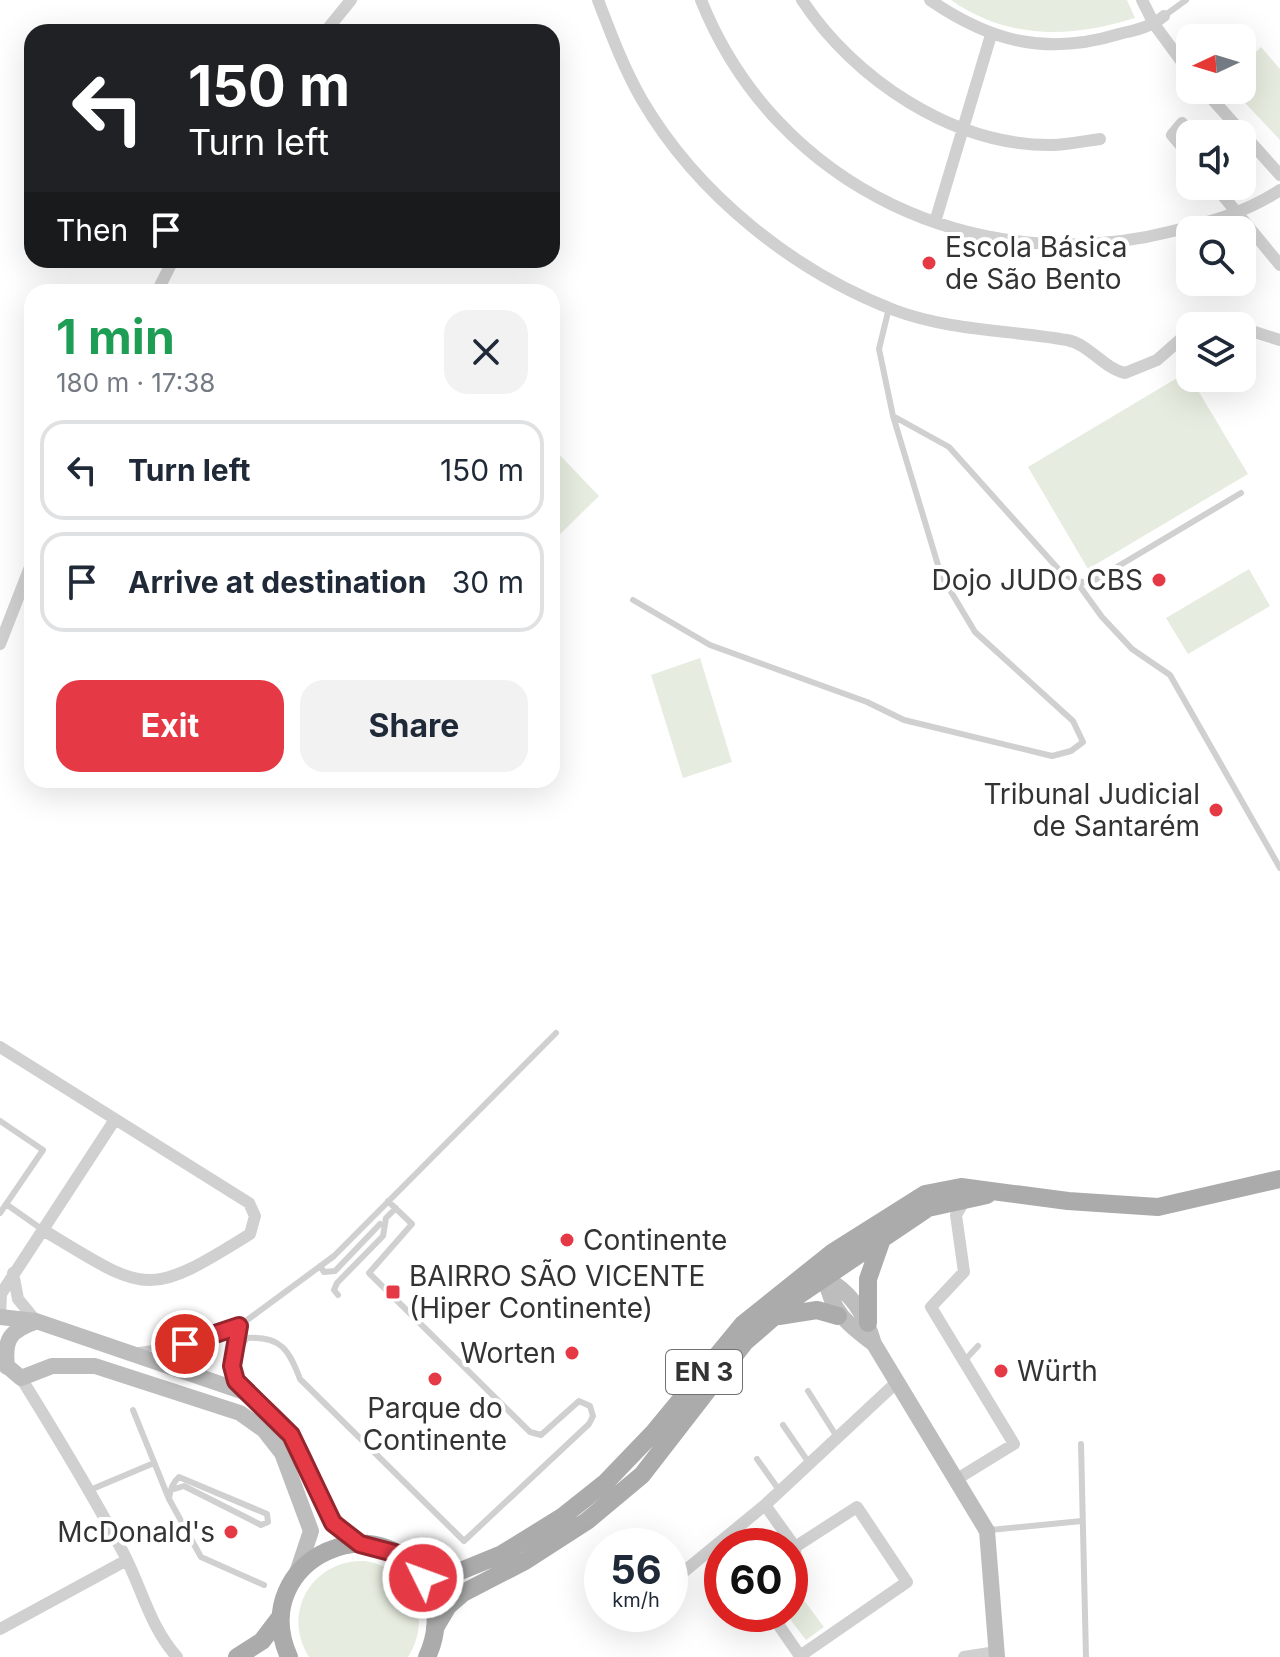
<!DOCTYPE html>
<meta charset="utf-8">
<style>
body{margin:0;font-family:Inter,sans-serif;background:#f2f2f3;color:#1f2937;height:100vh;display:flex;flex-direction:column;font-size:30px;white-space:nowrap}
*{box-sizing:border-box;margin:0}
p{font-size:26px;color:#747a83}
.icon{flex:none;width:44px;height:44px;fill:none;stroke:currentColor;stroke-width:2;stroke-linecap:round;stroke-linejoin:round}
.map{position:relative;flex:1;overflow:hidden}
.sheet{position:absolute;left:24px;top:284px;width:536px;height:504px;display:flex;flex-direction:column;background:#fff;border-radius:24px;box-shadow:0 8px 32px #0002}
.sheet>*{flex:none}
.guide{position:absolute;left:24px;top:24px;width:536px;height:244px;border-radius:24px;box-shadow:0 8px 32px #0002;background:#202124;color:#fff;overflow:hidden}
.needle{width:52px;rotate:266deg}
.tools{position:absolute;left:1176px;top:24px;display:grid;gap:16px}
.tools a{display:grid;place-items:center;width:80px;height:80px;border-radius:16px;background:#fff;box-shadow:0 8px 32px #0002;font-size:40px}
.speed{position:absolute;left:584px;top:1528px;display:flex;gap:16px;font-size:40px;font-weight:700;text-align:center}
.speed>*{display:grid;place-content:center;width:104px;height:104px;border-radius:50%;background:#fff;box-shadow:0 8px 32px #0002;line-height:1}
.speed small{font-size:20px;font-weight:400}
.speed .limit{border:12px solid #d22;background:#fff;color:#111}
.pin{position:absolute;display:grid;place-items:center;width:68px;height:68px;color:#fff;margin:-34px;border:4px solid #fff;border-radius:50%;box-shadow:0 2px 8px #0007}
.me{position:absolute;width:88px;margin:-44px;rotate:312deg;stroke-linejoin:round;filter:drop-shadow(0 0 6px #0008)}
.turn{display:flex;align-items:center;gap:28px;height:168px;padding:0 32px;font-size:36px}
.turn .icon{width:104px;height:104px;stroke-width:2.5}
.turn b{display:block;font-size:56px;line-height:68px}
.then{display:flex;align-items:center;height:76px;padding:0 32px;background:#0003;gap:16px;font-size:30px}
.round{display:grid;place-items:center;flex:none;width:84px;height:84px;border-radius:24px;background:#f2f2f3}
.overview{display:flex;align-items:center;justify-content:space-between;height:136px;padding:0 32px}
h1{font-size:48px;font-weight:700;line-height:60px;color:#1e9e55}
.action{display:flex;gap:16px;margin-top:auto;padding:16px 32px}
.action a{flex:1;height:92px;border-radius:24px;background:#e63946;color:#fff;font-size:32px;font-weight:700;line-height:92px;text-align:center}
.action a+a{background:#f2f2f3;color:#1f2937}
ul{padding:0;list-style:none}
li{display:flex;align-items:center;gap:24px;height:100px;margin:0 16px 12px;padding:0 16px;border:4px solid #e0e1e3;border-radius:24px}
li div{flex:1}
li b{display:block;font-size:30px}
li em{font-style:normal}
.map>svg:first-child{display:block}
.green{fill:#e6ecdf}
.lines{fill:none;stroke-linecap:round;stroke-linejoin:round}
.lane{stroke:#d0d0d0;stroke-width:6}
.street{stroke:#d0d0d0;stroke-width:12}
.secondary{stroke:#bdbdbd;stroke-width:16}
.primary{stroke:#ababab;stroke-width:18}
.route-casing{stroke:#96252e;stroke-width:20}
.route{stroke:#e63946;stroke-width:14}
.poi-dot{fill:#e63946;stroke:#fff;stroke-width:3}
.labels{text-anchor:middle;stroke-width:8;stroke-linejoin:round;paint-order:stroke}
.shield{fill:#fff;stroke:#707070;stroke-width:2}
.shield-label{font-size:26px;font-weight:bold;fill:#333}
.poi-label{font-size:28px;fill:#333;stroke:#fff;text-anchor:start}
</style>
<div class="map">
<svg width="1280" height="1657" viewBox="0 0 1280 1657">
<rect width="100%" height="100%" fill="#fff"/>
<path class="green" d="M951,0H1127L1135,18C1071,38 1008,40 951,0Z
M1261,47L1280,69V140L1233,90H1242V65Z
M1187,372L1248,474L1088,569L1028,467Z
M552,447L599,496L552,542Z
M1249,569L1270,606L1188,654L1166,618Z
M700,658L732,762L683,778L651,675Z
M365,1561C411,1568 434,1617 408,1657H309C281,1613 312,1559 365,1561Z
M791,1583L824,1627L806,1640L786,1614H790Z"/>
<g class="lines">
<path class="lane" d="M1164,16L1186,0
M893,416L949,447L1061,572L1076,581L1090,583L1241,493
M1076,581L1102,617L1132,649L1170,675L1280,868
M633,600L710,645L867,702L904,720L1052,756L1071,751L1083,742L1073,721L975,632L941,575L893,416L879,349L889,308
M0,1121L43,1150L0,1213
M6,1204L43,1230
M320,1266L324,1272L335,1271L380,1224
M338,1295L334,1290L337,1283L383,1236L386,1218L396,1208
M139,1350L201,1341L239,1326L334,1256L556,1033
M236,1350L239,1326
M963,1362L978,1346
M239,1385C227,1367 235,1353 247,1338C281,1336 289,1350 300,1379L464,1541L589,1424L593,1416L590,1406L579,1401L541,1435L530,1432L369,1273L412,1224L388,1201
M808,1391L837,1437
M133,1410L169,1499L201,1557L264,1585
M783,1425L809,1463
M1081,1444L1086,1657
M757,1459L779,1490
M90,1490L154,1463
M169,1499C170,1490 172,1483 179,1477L267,1514L268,1522L261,1525L184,1486L171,1490
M990,1530L1082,1521"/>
<path class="street" d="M598,0C611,34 624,69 642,100C697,194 793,271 894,310C950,331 1010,330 1067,340C1089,344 1103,368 1125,373L1157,360L1190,331
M701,0C776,188 979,281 1173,231C1211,222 1247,212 1280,190
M802,0C854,79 953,146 1052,145C1068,145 1084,141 1100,139
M930,0C991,42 1047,56 1119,34C1135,30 1151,27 1164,16
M1142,0L1154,24L1190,73
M325,32L351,0
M1204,90L1280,175
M1182,123L1172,135L1190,156
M1215,186L1280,265
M935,222L991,35
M157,292L173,260
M1200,326L1212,323L1232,326
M1242,328L1280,340
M0,644L32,562
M0,1047L249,1203L255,1216L250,1234C145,1300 146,1292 43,1230
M13,1273L18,1299L36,1321
M0,1315L1,1294L114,1121
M21,1378C57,1436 92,1493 124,1554C142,1589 150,1627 177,1657
M957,1479L1014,1444L931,1307L964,1272L956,1215L965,1200
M765,1505L795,1547L796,1562L790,1570
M670,1583L765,1505L897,1382
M771,1614L800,1656L907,1582L857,1507L795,1547
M0,1629L127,1560
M964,1657L996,1652"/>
<path class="secondary" d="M826,1279C852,1292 866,1316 874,1344L987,1531L997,1657
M826,1279C831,1312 849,1325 874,1344
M0,1317L36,1321L247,1393C263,1406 280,1418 292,1436C319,1475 316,1516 360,1544
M0,1360L21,1378L52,1366H95L240,1413L264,1430L282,1453L311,1531L297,1573
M7,1367C4,1340 9,1331 35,1322"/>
<path class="primary" d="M779,1316L817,1310L838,1316
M868,1323V1279L882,1239
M413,1566L440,1573L463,1570L502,1554L562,1517L606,1482L654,1432L743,1324L833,1252L925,1194L961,1187L1068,1201L1158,1207L1280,1179
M435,1628L448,1606L463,1593L525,1561L587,1521L642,1475L745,1342L799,1295L928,1208L987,1195
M237,1657L262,1641L281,1616
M289,1657C245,1559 388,1495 429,1591C439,1612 437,1636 427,1657"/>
</g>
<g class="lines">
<defs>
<path id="route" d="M185,1344L239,1326L232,1366L236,1381L291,1435L333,1523L360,1544L398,1554L423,1578"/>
</defs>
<use href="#route" class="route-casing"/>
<use href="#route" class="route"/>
</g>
<g class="poi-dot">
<circle cx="929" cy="263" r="8"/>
<circle cx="1159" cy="580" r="8"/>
<circle cx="1216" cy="810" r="8"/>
<circle cx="567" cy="1240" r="8"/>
<rect x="385" y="1284" width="16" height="16" rx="4"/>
<circle cx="572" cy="1353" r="8"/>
<circle cx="1001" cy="1371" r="8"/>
<circle cx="435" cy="1379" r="8"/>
<circle cx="231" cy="1532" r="8"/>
</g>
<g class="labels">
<rect class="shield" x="666" y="1350" width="76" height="44" rx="6"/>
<g class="shield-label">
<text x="704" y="1381">EN 3</text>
</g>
<g class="poi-label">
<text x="945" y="257">Escola Básica<tspan x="945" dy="32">de São Bento</tspan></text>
<text x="1143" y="590" text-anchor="end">Dojo JUDO CBS</text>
<text x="1200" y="804" text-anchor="end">Tribunal Judicial<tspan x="1200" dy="32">de Santarém</tspan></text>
<text x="583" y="1250">Continente</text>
<text x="409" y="1286">BAIRRO SÃO VICENTE<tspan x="409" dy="32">(Hiper Continente)</tspan></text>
<text x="556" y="1363" text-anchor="end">Worten</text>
<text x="1017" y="1381">Würth</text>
<text x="435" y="1418" text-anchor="middle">Parque do<tspan x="435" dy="32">Continente</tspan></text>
<text x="215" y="1542" text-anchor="end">McDonald's</text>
</g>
</g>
</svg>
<div class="tools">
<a><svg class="needle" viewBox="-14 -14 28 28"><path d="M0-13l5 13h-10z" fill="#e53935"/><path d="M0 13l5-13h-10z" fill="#747a83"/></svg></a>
<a><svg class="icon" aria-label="sound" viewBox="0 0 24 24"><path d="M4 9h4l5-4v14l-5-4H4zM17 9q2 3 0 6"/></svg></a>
<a><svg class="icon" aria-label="search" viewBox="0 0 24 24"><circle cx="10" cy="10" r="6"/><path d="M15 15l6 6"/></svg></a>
<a><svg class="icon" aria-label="layers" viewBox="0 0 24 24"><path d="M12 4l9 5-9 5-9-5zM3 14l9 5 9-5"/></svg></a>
</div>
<div class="speed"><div>56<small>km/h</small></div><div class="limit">60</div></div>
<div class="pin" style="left:185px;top:1344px;background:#d93025"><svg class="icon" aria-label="arrive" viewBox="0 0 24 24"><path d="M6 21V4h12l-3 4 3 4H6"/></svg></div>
<svg class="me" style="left:423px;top:1578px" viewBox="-20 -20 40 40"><circle r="17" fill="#e63946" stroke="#fff" stroke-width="3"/><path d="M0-11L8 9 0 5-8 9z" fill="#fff"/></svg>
<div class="guide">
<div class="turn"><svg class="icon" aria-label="left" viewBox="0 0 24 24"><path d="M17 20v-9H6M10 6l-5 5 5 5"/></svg><div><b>150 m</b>Turn left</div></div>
<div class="then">Then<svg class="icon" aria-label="arrive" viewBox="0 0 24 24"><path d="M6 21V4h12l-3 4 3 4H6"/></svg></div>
</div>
<section class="sheet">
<div class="overview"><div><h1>1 min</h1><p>180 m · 17:38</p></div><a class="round"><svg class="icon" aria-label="close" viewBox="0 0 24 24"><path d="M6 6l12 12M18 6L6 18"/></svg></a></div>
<ul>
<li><svg class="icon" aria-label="left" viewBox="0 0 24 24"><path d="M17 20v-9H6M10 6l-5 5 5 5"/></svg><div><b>Turn left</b></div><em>150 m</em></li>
<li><svg class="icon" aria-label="arrive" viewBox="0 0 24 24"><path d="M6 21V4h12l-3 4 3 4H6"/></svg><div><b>Arrive at destination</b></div><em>30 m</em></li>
</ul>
<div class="action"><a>Exit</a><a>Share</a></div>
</section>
</div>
